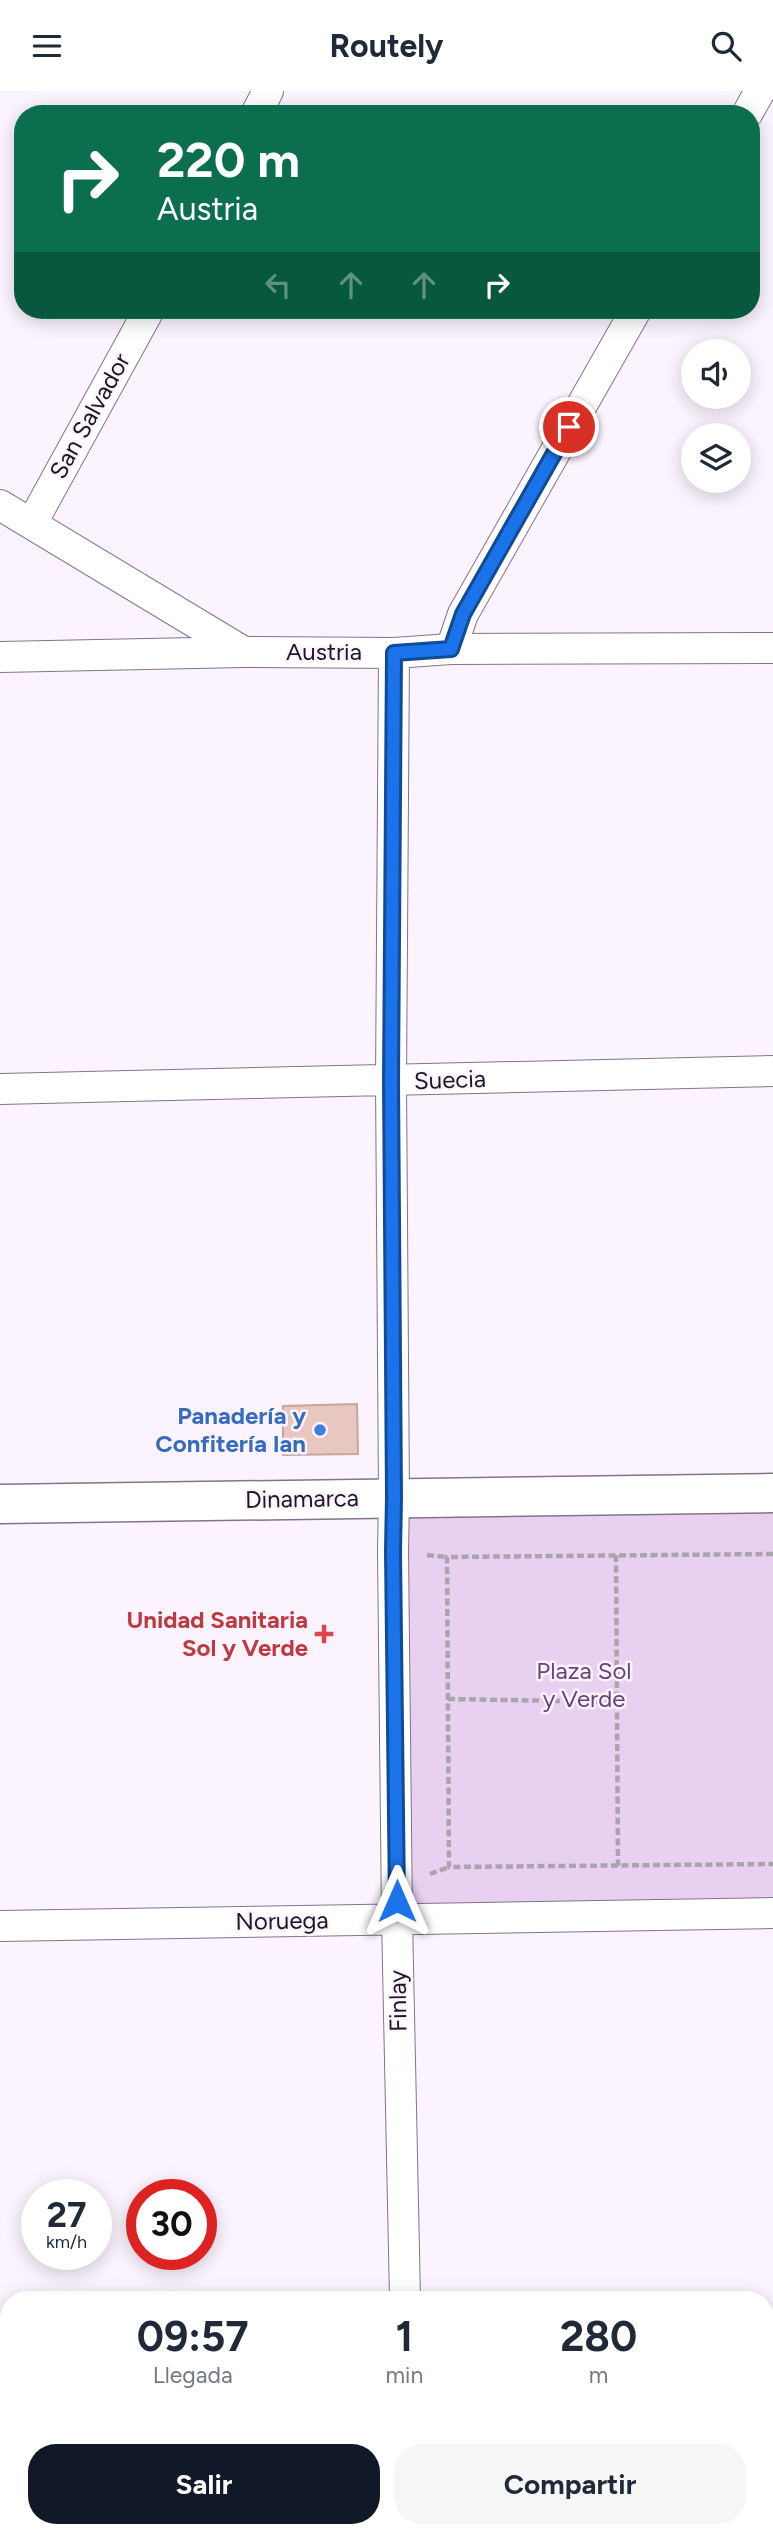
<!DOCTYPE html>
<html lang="es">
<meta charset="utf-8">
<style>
body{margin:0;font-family:Figtree,sans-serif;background:#f6f6f7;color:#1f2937;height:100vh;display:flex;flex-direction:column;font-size:26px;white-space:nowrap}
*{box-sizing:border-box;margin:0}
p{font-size:23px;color:#747a83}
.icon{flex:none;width:38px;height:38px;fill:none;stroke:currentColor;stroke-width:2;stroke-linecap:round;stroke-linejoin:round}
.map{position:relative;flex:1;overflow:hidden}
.sheet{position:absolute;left:0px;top:2200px;width:774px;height:247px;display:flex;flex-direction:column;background:#fff;border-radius:28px 28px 0 0;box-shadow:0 4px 18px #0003}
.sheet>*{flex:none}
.guide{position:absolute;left:14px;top:14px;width:746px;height:214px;border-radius:28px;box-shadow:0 4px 18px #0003;background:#0b6e4f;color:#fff;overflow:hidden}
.tools{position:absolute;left:681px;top:248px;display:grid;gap:14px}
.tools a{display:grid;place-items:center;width:70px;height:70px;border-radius:50%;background:#fff;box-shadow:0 4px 18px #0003;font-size:35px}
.speed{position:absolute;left:21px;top:2088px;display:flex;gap:14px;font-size:35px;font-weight:700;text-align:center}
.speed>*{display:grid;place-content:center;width:91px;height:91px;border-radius:50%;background:#fff;box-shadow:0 4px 18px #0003;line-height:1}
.speed small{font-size:18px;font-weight:400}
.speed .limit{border:10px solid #d22;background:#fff;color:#111}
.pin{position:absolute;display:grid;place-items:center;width:60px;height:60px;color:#fff;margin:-30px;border:4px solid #fff;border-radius:50%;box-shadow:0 2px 7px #0007}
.me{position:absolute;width:77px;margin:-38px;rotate:0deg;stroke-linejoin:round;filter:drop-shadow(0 0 5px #0008)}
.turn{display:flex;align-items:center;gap:24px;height:147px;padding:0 28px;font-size:32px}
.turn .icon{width:91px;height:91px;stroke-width:2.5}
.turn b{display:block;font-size:49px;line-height:60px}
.lanes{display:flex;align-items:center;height:66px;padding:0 28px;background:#0003;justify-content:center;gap:35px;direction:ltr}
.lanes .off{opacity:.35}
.eta{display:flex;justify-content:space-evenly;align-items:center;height:119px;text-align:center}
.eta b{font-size:42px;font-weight:700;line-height:49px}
.action{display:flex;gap:14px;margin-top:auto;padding:14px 28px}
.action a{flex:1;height:80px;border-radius:28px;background:#111827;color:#fff;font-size:28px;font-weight:700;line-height:80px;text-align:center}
.action a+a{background:#f6f6f7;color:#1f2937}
header{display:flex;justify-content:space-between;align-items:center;height:91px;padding:0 28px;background:#fff;font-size:32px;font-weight:700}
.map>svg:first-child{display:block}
.green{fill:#e7d0f0}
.building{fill:#e8c7c0;stroke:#c5a59f;stroke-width:2}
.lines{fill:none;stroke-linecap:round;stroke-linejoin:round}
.street-casing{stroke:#83748a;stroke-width:32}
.secondary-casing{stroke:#83748a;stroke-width:41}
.path{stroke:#aba4ad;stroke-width:4.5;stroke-dasharray:7 3.5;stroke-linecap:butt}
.street{stroke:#fff;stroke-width:30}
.secondary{stroke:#fff;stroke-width:38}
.rail-casing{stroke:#544d56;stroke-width:8}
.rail{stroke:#fbf4fe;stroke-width:5;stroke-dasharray:16;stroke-linecap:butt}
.route-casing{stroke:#114b97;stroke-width:18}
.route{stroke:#1a73e8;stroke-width:12}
.shop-dot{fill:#3f7fe0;stroke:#fbf4fe;stroke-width:2.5}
.health-dot{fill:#e0444e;stroke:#fbf4fe;stroke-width:2.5}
.labels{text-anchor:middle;stroke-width:5;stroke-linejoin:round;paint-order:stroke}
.street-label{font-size:24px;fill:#1e1720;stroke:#fbf4fe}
.shop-label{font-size:24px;font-weight:bold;fill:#366cbe;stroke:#fbf4fe;text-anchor:end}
.health-label{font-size:24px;font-weight:bold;fill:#be3a42;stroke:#fbf4fe;text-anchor:end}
.park-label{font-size:24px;fill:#6a407b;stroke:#fbf4fe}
</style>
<header><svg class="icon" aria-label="menu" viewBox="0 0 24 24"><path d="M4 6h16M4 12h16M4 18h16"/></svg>Routely<svg class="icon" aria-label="search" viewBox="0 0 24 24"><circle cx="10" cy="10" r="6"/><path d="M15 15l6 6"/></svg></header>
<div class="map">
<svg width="773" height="2446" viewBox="0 0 773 2446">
<rect width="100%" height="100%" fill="#fbf4fe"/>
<path class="green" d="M773,1402V1822L397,1827L394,1406Z"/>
<path class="building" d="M357,1313L358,1363L283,1364V1315Z"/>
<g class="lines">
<defs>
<path id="street" d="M256,23L268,0
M747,23L760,0
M0,414L244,561
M32,432L149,219
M451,558L463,523L636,219
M394,562L391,990L394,1406L393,1461L397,1827L405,2208
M0,566L244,561L394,562L451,558L773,557
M0,998L773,980
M0,1835L773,1822
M765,2247H773
M0,2260H9"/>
<path id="secondary" d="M0,1413L773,1402"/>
</defs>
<use href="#street" class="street-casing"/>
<use href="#secondary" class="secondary-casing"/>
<path class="path" d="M773,1463L447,1466L449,1776L773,1773
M427,1464L447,1466
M616,1464L618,1775
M448,1608L617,1611
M430,1783L449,1776
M765,2310H773
M483,2439L517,2438"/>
<use href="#street" class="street"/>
<use href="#secondary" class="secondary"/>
<defs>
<path id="rail" d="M765,2385L773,2384
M0,2390H9
M765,2413H773
M0,2418H9"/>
</defs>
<use href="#rail" class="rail-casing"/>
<use href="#rail" class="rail"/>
</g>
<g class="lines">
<defs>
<path id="route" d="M397,1810L393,1461L394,1406L391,990L394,562L451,558L463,523L569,336"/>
</defs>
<use href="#route" class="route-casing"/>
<use href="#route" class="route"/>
</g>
<circle class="shop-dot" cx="320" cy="1339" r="7"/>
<path class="health-dot" d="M320.5 1532.5h7v7h7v7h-7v7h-7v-7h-7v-7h7z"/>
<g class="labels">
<g class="street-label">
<text transform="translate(90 325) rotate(-61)" y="8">San Salvador</text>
<text x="324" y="569">Austria</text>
<text transform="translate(450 989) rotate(-2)" y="8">Suecia</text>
<text transform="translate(302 1408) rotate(-1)" y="8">Dinamarca</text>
<text transform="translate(282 1830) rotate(-1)" y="8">Noruega</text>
<text transform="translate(398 1910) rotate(-91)" y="8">Finlay</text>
</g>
<g class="shop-label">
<text x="306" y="1333">Panadería y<tspan x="306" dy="28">Confitería Ian</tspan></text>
</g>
<g class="health-label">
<text x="308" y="1537">Unidad Sanitaria<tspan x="308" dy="28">Sol y Verde</tspan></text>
</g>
<g class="park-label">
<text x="584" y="1588">Plaza Sol<tspan x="584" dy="28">y Verde</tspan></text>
</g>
</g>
</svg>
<div class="tools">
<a><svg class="icon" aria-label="sound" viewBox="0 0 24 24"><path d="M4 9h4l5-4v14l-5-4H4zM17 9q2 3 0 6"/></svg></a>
<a><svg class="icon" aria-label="layers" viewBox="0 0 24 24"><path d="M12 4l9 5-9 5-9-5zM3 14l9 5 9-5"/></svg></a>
</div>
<div class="speed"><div>27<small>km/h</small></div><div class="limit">30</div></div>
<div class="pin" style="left:569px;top:336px;background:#d93025"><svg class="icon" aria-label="arrive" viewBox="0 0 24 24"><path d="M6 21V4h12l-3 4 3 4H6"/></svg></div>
<svg class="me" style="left:397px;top:1810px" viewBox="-20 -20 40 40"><path d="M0-17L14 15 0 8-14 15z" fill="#1a73e8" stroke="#fff" stroke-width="4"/></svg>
<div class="guide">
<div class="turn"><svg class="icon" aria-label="right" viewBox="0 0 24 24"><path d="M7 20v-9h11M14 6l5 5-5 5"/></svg><div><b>220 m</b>Austria</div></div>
<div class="lanes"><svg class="icon off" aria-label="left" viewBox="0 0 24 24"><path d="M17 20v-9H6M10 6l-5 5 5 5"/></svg><svg class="icon off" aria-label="ahead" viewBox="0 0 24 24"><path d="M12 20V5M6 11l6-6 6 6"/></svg><svg class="icon off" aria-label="ahead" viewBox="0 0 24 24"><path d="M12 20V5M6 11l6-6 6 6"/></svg><svg class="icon" aria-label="right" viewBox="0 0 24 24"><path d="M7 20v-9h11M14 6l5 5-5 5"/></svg></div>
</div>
<section class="sheet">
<div class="eta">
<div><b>09:57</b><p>Llegada</p></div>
<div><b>1</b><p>min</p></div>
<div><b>280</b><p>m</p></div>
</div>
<div class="action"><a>Salir</a><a>Compartir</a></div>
</section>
</div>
